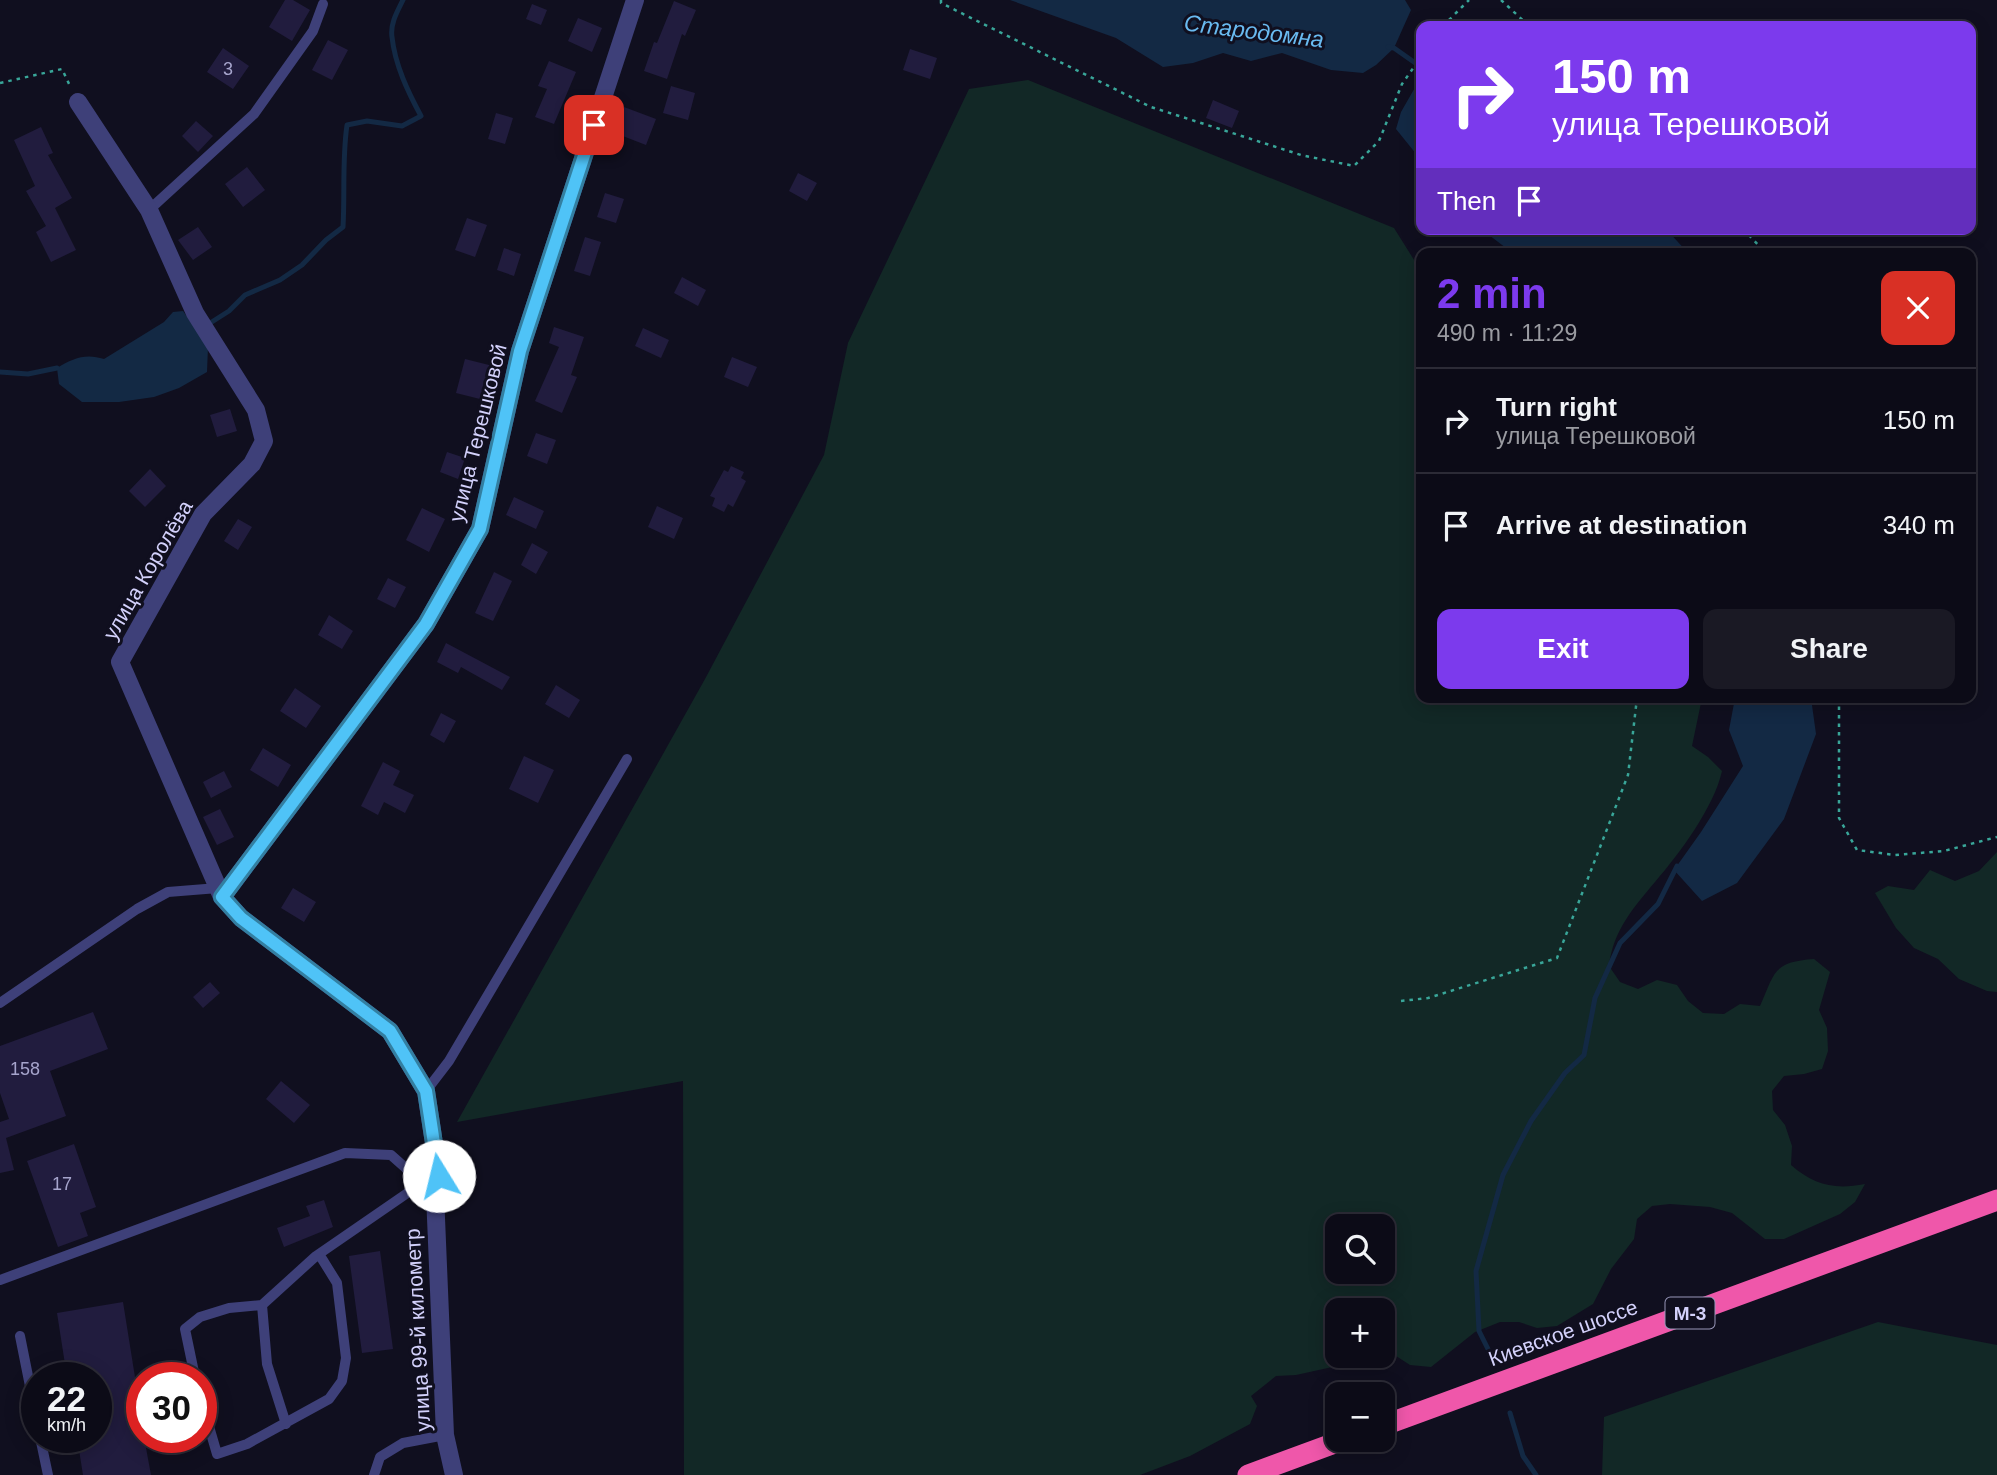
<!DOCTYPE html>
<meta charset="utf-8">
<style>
body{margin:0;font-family:Arial,sans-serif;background:#1a1924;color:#f1f3f6;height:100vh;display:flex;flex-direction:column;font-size:26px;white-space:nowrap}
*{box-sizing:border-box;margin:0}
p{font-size:23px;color:#9a9ba1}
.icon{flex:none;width:38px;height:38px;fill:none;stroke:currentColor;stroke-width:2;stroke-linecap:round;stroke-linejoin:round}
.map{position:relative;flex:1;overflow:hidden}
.panel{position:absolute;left:1416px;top:248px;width:560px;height:455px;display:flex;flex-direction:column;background:#0c0b17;border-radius:14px;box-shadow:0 4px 18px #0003,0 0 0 2px #2c2b36}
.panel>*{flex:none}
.guide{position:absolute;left:1416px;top:21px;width:560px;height:214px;border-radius:14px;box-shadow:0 4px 18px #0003,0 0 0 2px #2c2b36;background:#7c3aed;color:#fff;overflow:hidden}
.buttons{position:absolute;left:1325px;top:1214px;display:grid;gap:14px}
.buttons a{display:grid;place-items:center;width:70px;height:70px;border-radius:14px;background:#0c0b17;box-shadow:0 4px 18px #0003,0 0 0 2px #2c2b36;font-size:35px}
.speed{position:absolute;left:21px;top:1362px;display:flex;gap:14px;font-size:35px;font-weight:700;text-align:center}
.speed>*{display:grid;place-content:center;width:91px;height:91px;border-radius:50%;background:#0c0b17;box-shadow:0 4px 18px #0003,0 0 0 2px #2c2b36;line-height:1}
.speed small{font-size:18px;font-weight:400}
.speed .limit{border:10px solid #d22;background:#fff;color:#111}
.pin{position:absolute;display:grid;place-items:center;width:60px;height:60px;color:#fff;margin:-30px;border-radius:14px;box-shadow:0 4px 10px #0006}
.me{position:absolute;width:77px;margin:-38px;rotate:351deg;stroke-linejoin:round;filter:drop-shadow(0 0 5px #0008)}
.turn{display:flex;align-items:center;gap:24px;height:147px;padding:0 21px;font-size:32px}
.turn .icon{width:91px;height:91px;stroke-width:2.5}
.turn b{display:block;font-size:49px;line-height:60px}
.then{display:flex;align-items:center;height:66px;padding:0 21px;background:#0003;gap:14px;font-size:26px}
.round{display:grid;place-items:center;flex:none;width:74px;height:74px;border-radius:14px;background:#1a1924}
.head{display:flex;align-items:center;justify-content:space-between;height:119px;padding:0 21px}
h1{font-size:42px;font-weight:700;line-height:52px;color:#7c3aed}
.button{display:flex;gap:14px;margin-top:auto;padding:14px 21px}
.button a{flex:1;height:80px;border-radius:14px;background:#7c3aed;color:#fff;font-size:28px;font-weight:700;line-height:80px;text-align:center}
.button a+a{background:#1a1924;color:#f1f3f6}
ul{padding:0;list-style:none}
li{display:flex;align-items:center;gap:21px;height:105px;padding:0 21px;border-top:2px solid #2c2b36}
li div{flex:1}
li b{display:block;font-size:26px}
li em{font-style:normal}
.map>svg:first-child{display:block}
.green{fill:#122826;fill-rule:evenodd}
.water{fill:#132944}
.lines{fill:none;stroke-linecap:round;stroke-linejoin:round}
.stream{stroke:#132944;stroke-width:5}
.building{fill:#211c3e}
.path{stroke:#39a699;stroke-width:2.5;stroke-dasharray:3.5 5;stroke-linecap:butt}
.lane{stroke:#3e4079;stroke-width:10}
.street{stroke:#3e4079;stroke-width:18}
.highway{stroke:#ef57aa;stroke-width:21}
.route-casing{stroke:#337fa1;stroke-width:18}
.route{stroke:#4fc3f7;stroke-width:12}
.labels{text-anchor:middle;stroke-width:6;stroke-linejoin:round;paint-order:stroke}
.number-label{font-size:18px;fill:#a6a4cc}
.shield{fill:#100f1f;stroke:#9897b9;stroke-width:2}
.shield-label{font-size:19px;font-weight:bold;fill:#d3d1fb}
.street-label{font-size:21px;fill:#d3d1fb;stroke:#100f1f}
.water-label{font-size:23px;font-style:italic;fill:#69baf0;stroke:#100f1f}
</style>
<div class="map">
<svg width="1997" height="1475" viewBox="0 0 1997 1475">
<rect width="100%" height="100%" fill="#100f1f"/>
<path class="green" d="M1028,80L1394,228L1421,271V698H1702L1692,746L1708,757L1722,771C1714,807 1680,853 1655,882C1633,908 1613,931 1609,966L1620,982L1638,989L1657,980L1677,985L1688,1001L1703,1013L1724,1014L1740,1004L1760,1006C1775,972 1773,962 1814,959L1830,972L1819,1010L1827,1028L1828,1051L1822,1069L1804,1074L1784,1076L1772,1091L1773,1110L1785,1125L1792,1146L1791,1165C1814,1185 1834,1190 1865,1184L1855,1202L1840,1214L1784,1239H1765L1732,1213L1710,1207L1670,1204L1652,1206L1637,1219L1634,1239L1611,1269L1593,1304L1557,1326L1537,1328L1519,1322H1500L1475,1332L1431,1367L1410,1365L1393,1354H1383L1382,1311H1337V1356H1371L1355,1362L1296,1375L1276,1376L1251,1396L1257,1406L1250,1424L1190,1456L1140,1475H684L683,1081L457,1122L705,679L824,455L848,343L969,89ZM1337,1227H1382V1272H1337Z
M1997,852V992L1987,991L1959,979L1938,959L1914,948L1896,928L1875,893L1888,886L1914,890L1930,870L1955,881L1979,871Z
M1878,1322L1997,1345V1475H1602L1604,1417Z"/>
<path class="water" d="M1010,0H1405L1411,10L1394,48L1376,65L1363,73L1331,70L1282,53L1251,61L1223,53L1193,63L1163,67L1116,38Z
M1421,77V160L1396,129L1401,112Z
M1481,229H1666L1689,254H1514Z
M183,311L208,347L207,372L179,388L154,397L119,402H82L59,384L57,368C73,358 86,353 104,359L164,322L173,312Z
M1735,698H1811L1816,734L1784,819L1737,883L1702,901L1674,870L1701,832L1743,766L1729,730Z"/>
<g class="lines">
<path class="stream" d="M1388,47L1394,48L1421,67
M207,325L229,311L245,295L280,280L302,265L326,240L343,227C345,193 342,159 347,125L367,121L402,126L421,116C408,92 395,65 392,37C390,24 397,12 403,0
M0,372L28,374L57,368
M1492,1357L1479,1331L1476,1271L1503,1175L1531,1121L1565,1073L1584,1055L1595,998L1620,943L1658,904L1677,866
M1510,1413L1523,1456L1536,1475"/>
</g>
<path class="building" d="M285,0H293L310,10L292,41L269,27Z
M674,1L696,10L685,36L682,34L667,79L644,71L654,42L657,43Z
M532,4L547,10L541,25L526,19Z
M578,18L602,28L592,52L568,41Z
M328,40L348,50L332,80L312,70Z
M223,48L249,66L233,89L207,72Z
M910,49L937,58L930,79L903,70Z
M549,61L576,72L554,124L535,117L547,89L538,86Z
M671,86L695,93L688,120L663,113Z
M1213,100L1239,111L1232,128L1206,118Z
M624,107L656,119L646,145L615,133Z
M496,113L513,118L505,144L488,139Z
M196,121L213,136L198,152L182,136Z
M41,127L53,153L48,155L72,198L55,208L76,250L51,262L36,232L46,226L26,191L35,186L14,140Z
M247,167L265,190L243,207L225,184Z
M798,173L817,183L807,201L789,191Z
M605,193L624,199L616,223L597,217Z
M467,218L487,225L475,257L455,250Z
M198,227L212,247L193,260L178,240Z
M585,237L601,242L590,276L574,271Z
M504,248L521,254L514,276L497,270Z
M682,277L706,290L698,306L674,293Z
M554,327L584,337L571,375L577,377L562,413L535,401L559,347L549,343Z
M643,328L669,340L661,358L635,346Z
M732,357L757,367L748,387L724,377Z
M465,359L493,366L484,400L456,393Z
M230,409L237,431L217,437L210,415Z
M536,433L556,440L547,464L527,456Z
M447,452L465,458L458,479L440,472Z
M731,466L744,472L741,478L746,481L733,507L728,504L724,512L712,506L715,498L710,496L724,470L728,472Z
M150,469L166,486L145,507L129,491Z
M514,497L544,511L536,529L506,515Z
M657,506L683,518L674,539L648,527Z
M422,508L445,519L429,552L406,540Z
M238,519L252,527L238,550L224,541Z
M532,543L548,552L536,574L521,565Z
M494,572L512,581L493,621L475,613Z
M388,578L406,587L395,608L377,599Z
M329,615L353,631L342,649L318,635Z
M446,643L510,677L502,690L461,667L458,673L437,662Z
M556,685L580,700L569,718L545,704Z
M295,688L321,706L306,728L280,711Z
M441,713L456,721L444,743L430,735Z
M263,748L291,765L278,787L250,770Z
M524,756L554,770L538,803L509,789Z
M383,762L400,771L393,785L414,795L405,813L384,802L378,815L361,806Z
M224,771L232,787L211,798L203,782Z
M220,809L234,837L217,845L203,817Z
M293,888L316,902L304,922L281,908Z
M210,982L220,993L203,1008L193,997Z
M93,1012L108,1049L50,1071L66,1116L6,1138L14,1170L0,1173V1122L9,1119L0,1093V1046Z
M281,1081L310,1105L294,1123L266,1099Z
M74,1144L96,1207L80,1213L88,1236L58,1247L27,1161Z
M324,1200L333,1227L284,1247L277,1228L310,1216L306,1206Z
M380,1251L393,1349L362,1353L349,1256Z
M123,1302L142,1421V1437H144L151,1475H83L77,1437H96V1377H67L57,1313Z"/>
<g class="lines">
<path class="path" d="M941,0V3L1151,107L1301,155L1354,166L1379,141L1402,84L1421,57
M1501,0L1529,26
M1443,26L1469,0
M0,83L62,69L71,88
M1743,229L1767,254
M1839,698V818L1857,850L1895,855L1944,851L1997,837
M1401,1001L1428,998L1557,958L1628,775L1637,698"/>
<path class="lane" d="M149,210L254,114L313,31L323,4
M0,1003L137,909L168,892L218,888
M426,1091L449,1061L627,759
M0,1280L345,1153L391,1155L435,1194
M262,1305L267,1364L286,1424
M20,1336L37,1421
M195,1377L185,1329L200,1317L229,1308L262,1305L316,1256L422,1183
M201,1399L217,1454L247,1444L329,1399L342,1381L346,1358L337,1283L319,1254
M40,1437L48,1475
M374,1475L380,1457L403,1443L445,1435"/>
<path class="street" d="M78,102L149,210L195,313L256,410L264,441L252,464L203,514L120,662L222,897L241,918L390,1031L426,1091L439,1176L435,1194L445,1435L454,1475
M222,897L426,624L480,529L520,351L635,0"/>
<path class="highway" d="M1382,1426L1997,1200
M1248,1475L1343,1440"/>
</g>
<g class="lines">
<defs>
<path id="route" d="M439,1176L426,1091L390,1031L241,918L222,897L426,624L480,529L520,351L594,125"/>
</defs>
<use href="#route" class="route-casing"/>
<use href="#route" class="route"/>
</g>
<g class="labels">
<g class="number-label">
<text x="228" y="75">3</text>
<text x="25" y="1075">158</text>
<text x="62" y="1190">17</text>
</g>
<rect class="shield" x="1665.5" y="1297.5" width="49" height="31" rx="5"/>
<g class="shield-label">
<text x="1690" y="1320">М-3</text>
</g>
<g class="street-label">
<text transform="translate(478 433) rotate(-76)" y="7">улица Терешковой</text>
<text transform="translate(148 570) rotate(-60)" y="7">улица Королёва</text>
<text transform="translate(418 1330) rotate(-93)" y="7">улица 99-й километр</text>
<text transform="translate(1563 1333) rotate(-20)" y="7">Киевское шоссе</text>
</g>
<g class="water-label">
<text transform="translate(1254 31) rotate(7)" y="8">Стародомна</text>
</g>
</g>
</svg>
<div class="buttons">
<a><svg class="icon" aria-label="search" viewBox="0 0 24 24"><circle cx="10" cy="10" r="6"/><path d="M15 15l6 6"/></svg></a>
<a>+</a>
<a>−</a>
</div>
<div class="speed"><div>22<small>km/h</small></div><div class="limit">30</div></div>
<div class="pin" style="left:594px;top:125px;background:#d93025"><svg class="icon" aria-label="arrive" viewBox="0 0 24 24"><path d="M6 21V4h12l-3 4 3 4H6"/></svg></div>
<svg class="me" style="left:439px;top:1176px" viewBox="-20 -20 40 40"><circle r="19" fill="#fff"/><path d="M0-13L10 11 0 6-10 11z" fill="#4fc3f7"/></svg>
<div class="guide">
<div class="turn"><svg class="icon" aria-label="right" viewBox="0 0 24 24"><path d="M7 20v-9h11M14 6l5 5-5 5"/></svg><div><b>150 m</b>улица Терешковой</div></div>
<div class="then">Then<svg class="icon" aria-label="arrive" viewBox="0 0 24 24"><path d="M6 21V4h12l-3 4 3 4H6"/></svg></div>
</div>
<section class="panel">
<div class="head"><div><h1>2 min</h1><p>490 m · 11:29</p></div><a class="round" style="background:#d93025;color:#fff"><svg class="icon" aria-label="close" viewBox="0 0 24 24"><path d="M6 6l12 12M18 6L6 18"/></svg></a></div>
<ul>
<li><svg class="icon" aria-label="right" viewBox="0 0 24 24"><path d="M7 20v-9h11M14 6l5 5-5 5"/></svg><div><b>Turn right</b><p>улица Терешковой</p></div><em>150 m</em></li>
<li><svg class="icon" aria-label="arrive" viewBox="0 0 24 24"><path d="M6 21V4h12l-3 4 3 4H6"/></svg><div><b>Arrive at destination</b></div><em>340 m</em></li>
</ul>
<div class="button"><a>Exit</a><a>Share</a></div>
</section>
</div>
